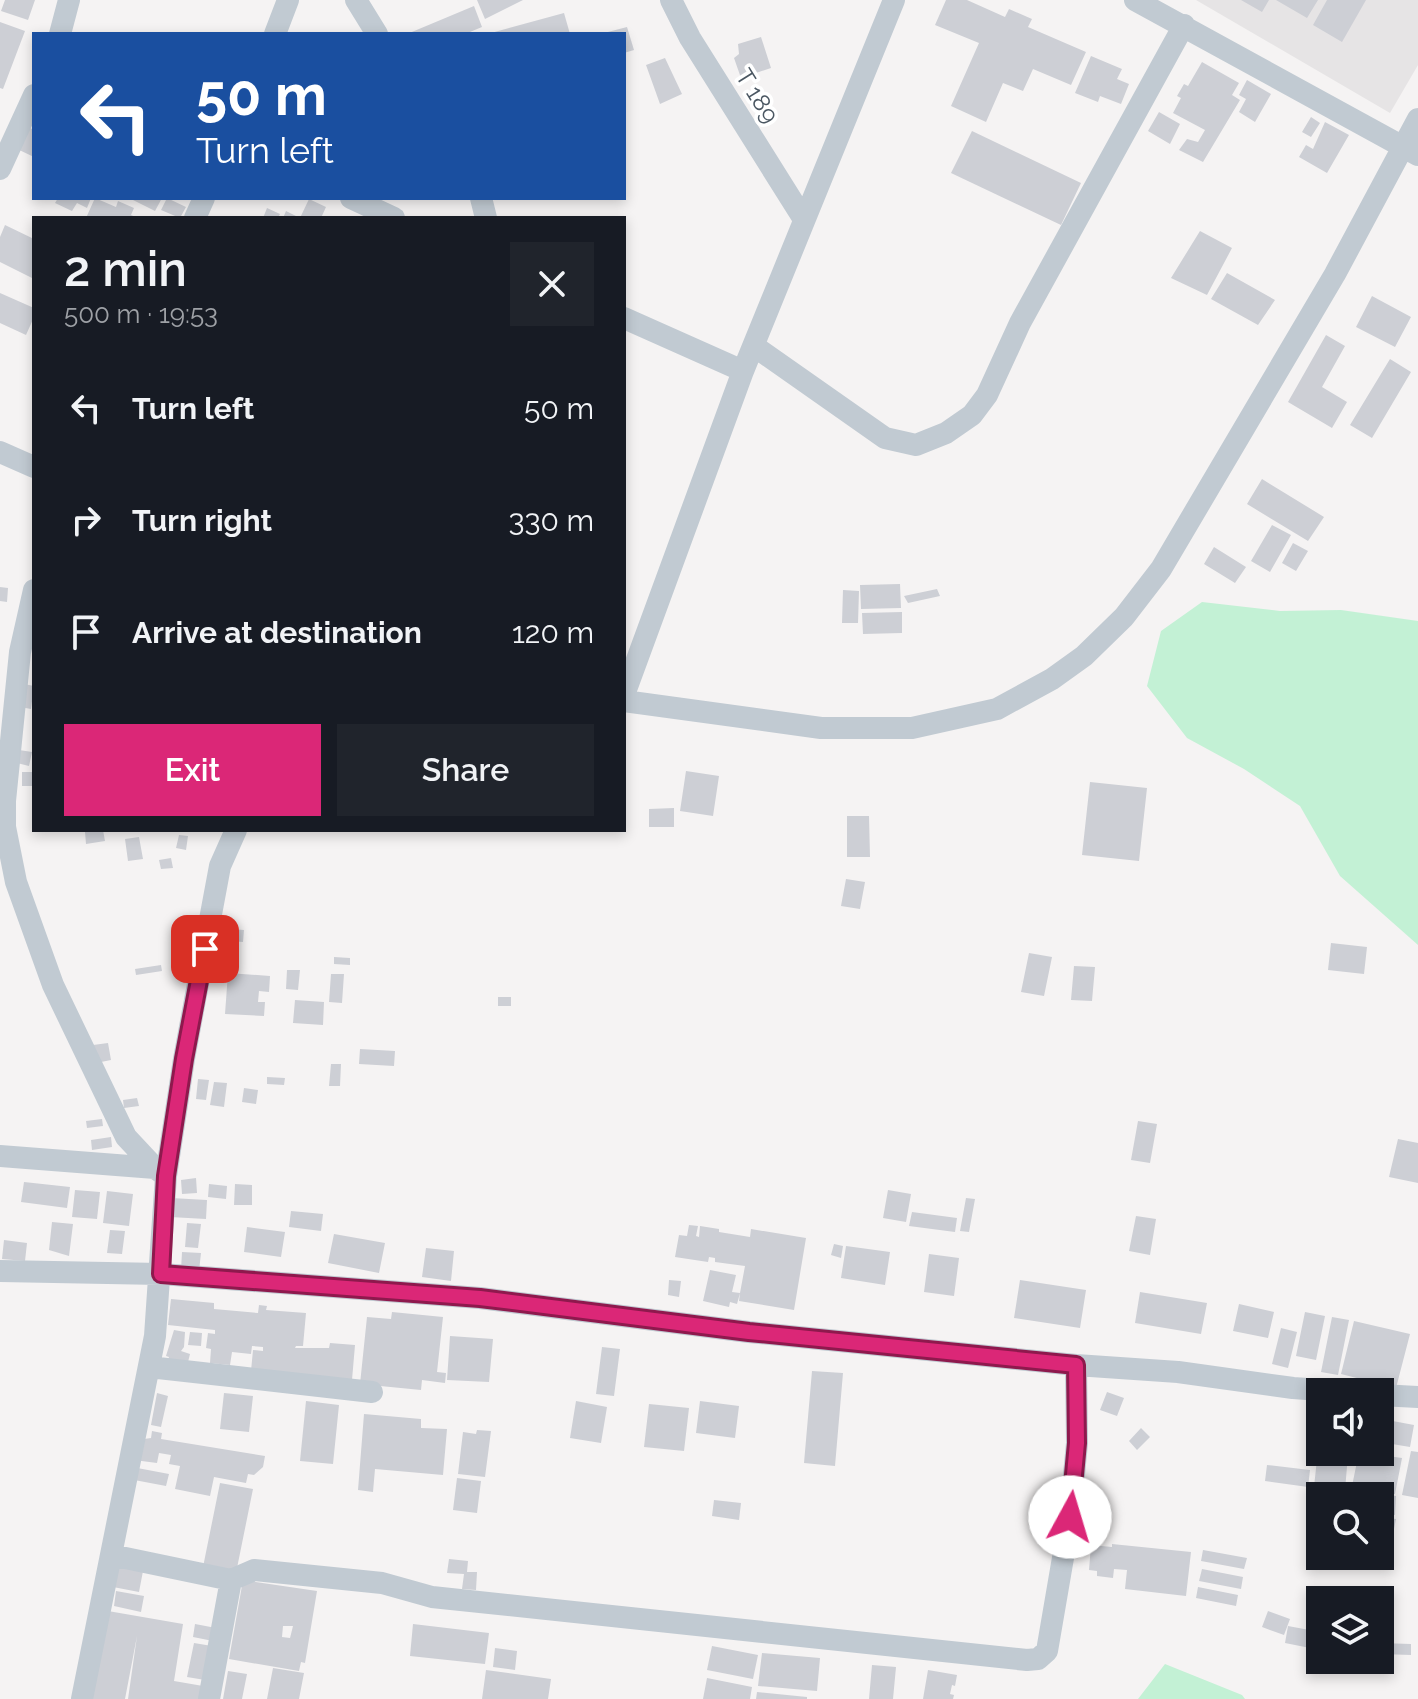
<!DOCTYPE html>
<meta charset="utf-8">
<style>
body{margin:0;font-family:Raleway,sans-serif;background:#20242c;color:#f1f3f6;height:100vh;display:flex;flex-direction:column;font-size:30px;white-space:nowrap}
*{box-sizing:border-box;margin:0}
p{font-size:26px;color:#9ea1a6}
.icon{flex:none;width:44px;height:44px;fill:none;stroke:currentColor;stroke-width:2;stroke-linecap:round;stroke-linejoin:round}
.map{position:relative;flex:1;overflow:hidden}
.sheet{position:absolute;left:32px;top:216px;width:594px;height:616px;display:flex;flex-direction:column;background:#171b24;border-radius:0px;box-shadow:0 4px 12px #0003}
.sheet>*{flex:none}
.guide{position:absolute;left:32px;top:32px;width:594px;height:168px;border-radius:0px;box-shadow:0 4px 12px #0003;background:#1a4fa0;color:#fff;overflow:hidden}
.tools{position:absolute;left:1306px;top:1378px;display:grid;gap:16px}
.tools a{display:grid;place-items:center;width:88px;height:88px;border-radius:0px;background:#171b24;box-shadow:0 4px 12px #0003;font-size:40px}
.pin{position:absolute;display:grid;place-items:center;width:68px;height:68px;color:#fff;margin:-34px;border-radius:16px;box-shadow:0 4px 12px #0006}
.me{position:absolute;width:88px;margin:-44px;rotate:6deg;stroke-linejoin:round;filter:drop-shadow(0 0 6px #0008)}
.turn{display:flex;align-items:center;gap:28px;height:168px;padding:0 32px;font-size:36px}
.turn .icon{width:104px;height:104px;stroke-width:2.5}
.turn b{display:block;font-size:56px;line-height:68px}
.round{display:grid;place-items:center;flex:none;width:84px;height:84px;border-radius:0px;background:#20242c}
.summary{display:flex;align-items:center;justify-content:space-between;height:136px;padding:0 32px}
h1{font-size:48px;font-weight:600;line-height:60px}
.action{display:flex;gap:16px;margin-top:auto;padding:16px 32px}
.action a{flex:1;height:92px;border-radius:0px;background:#db2777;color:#fff;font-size:32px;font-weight:600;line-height:92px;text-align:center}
.action a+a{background:#20242c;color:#f1f3f6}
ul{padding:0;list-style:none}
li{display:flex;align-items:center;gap:24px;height:112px;padding:0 32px}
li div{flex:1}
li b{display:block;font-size:30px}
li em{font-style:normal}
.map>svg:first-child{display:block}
.education{fill:#e6e4e5}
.green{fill:#c3f1d5}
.building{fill:#cdcfd5;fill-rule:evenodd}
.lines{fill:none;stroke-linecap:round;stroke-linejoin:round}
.minor{stroke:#c1cad2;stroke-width:22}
.route-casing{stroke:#8e194d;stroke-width:20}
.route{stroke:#db2777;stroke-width:14}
.labels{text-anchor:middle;stroke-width:7;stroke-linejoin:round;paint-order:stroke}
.street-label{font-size:24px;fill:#4a5661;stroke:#fff}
</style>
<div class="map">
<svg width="1418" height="1699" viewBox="0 0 1418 1699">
<rect width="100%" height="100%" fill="#f5f3f3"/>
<path class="education" d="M1196,0H1418V65L1390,113Z"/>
<path class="green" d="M1202,602L1280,611L1341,610L1418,621V945L1340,876L1300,806L1244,769L1187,738L1147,686L1161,631Z
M1165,1664L1242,1695L1245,1699H1138Z"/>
<path class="building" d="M5,0H35L28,20L1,11Z
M477,0H523L485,19Z
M946,0H967L1005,17L1009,9L1032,19L1028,27L1086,52L1071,85L1033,69L1023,91L1003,83L986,122L951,106L979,43L935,25Z
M1241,0H1269L1262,12Z
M1276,0H1318L1307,18Z
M1327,0H1366L1342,42L1313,25Z
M474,6L482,27L465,34H407Z
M564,13L570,34H492L491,33Z
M0,22L25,31L3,89L0,88Z
M627,27L634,50L624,53V34L604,33Z
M761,37L771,68L741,78L734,58L739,54L738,44Z
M1091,56L1122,69L1117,79L1129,84L1121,104L1100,96L1098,102L1075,93Z
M665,58L682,94L660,104L646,65Z
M1202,62L1239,83L1232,95L1240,100L1203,162L1179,150L1187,139L1198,142L1205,130L1173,113L1181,98L1177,96L1184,84L1188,86Z
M1247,80L1271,94L1255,122L1239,112L1246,99L1239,95Z
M1159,112L1180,124L1170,144L1148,131Z
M1311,117L1320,123L1311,137L1302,132Z
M1325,122L1349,135L1327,173L1299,157L1306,145L1313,149Z
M26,126L34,130V157L15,148Z
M972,131L1081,183L1061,225L951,173Z
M58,198H91L87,208L77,203L72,211L55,203Z
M95,198L116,207L118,201L134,208L131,215L138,218H86Z
M129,198H162L155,211Z
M167,198L186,207L180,218L161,210Z
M309,199L326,207L321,218H283L286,211L300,218Z
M267,208L280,214L278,218H263Z
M5,225L34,239V279L0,262V237Z
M1200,231L1232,248L1207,295L1171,278Z
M1227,273L1275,300L1258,325L1211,299Z
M0,293L34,308V317L26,335L0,323Z
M1372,296L1411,317L1395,347L1356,327Z
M1326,335L1345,346L1322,387L1347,402L1332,428L1288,402Z
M1390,359L1411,372L1372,438L1350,425Z
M1262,479L1324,517L1308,541L1247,504Z
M1272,525L1291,535L1270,572L1251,561Z
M1293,543L1308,551L1296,571L1282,563Z
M1214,547L1246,567L1235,583L1204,564Z
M900,584L901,608L861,609L860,585Z
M0,587L8,588L7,602L0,601Z
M937,589L940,596L908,603L904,596Z
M843,590L859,591L858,623H842Z
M902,612V633L863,634L862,613Z
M24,684L34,686L31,709L20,707Z
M19,750L32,752L29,766L17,763Z
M686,771L719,776L713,816L680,811Z
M22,772H34V786H22Z
M1090,782L1147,788L1139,861L1082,855Z
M674,808V827H649V809Z
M847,816H869L870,857H847Z
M103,830L105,841L86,844L85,832Z
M179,835L188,836L186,850L176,848Z
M139,837L143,859L128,861L125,839Z
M171,858L173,868L161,869L159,860Z
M846,879L865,882L860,909L841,906Z
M231,929L244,930L243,942L230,941Z
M1331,943L1367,947L1364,974L1328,970Z
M1029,953L1052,957L1044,996L1021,992Z
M334,957L350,958V965L334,964Z
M161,965L162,971L136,975L135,969Z
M1074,966L1095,967L1092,1001L1071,1000Z
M287,970H300L298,990L286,989Z
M228,973L270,976L269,992L259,991L258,1002H265L264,1016L225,1014Z
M331,974H344L342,1003L329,1002Z
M498,997H511V1006H498Z
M295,1000L324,1002L323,1025L293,1023Z
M108,1043L111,1060L96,1063L93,1045Z
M360,1049L395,1051L394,1066L359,1064Z
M331,1064H341L340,1086H329Z
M267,1077L285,1078L284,1085L267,1084Z
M198,1079L209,1080L206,1100L196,1099Z
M214,1082L227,1083L224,1107L210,1105Z
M244,1088L258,1090L256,1104L242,1102Z
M137,1098L139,1106L124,1108L123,1100Z
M102,1119L103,1126L87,1128L86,1121Z
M1138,1121L1157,1124L1150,1163L1131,1160Z
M111,1137L112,1147L92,1150L91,1140Z
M1398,1139L1418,1143V1183L1389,1177Z
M196,1178L197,1193L182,1194L181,1180Z
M24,1182L70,1187L67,1208L21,1202Z
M209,1184L227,1186L226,1199L208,1197Z
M235,1184L252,1185V1205H234Z
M75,1190L100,1192L97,1219L72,1217Z
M888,1190L911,1194L906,1222L883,1218Z
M107,1191L133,1194L129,1226L103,1223Z
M171,1198L207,1200L206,1219L170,1217Z
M966,1198L975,1199L969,1232L960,1231Z
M291,1211L323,1214L321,1231L289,1227Z
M912,1212L957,1218L955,1232L909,1226Z
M1136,1216L1156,1219L1150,1255L1129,1251Z
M52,1222L73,1224L69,1256L49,1250Z
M187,1223L201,1224L198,1248L185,1247Z
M689,1225L698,1226L696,1236L699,1237L700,1226L719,1229V1232L750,1237L751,1229L806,1238L794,1310L739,1301L740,1293L737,1304L730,1302L729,1307L703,1301L710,1270L736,1275L732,1292L740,1293L745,1266L715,1262V1258L709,1257L708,1262L675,1257L679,1235L687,1236Z
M247,1227L285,1232L281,1257L244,1252Z
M110,1230L125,1231L122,1254L107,1253Z
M334,1234L385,1243L379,1273L328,1263Z
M4,1240L27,1243L25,1261L2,1259Z
M834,1244L843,1246L841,1258L831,1255Z
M846,1246L890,1252L885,1285L841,1278Z
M426,1248L454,1251L451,1281L422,1277Z
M182,1252L201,1253L199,1271L181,1270Z
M929,1254L959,1258L954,1296L924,1292Z
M669,1280L681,1281L679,1297L668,1295Z
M1020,1280L1086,1290L1080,1328L1014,1318Z
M1140,1292L1207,1303L1201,1334L1135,1323Z
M171,1299L214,1303V1309L258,1313L259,1305L267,1306L266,1310L306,1313L303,1346H296L295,1348H329L330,1343L355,1345L352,1380L251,1371L253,1350L263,1351V1347L252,1346L251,1354L232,1352L230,1365L210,1363L211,1349L206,1348L208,1333L215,1334V1330L168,1325Z
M1239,1304L1274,1312L1268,1338L1233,1331Z
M392,1312L443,1317L437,1372L446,1373L445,1383L422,1380L421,1390L360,1384L367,1317L391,1319Z
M1305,1312L1325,1316L1316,1360L1296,1356Z
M1332,1317L1349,1320L1338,1375L1321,1372Z
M1354,1321L1410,1334L1396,1388L1341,1374Z
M1281,1328L1297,1332L1288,1368L1272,1364Z
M174,1330L185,1332L184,1347L181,1351L190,1354L188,1362L168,1360L169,1357L166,1356Z
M190,1332L202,1333L201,1346L188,1345Z
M450,1336L493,1339L489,1382L447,1380Z
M602,1347L620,1349L614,1396L596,1394Z
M812,1371L843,1373L835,1466L804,1463Z
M1107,1392L1124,1398L1117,1416L1100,1410Z
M157,1393L168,1396L161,1427L151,1425Z
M224,1393L253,1396L249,1432L220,1429Z
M306,1401L339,1405L333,1464L300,1461Z
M576,1401L607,1407L601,1443L570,1438Z
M700,1401L739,1406L735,1438L696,1433Z
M649,1404L689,1408L684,1451L644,1447Z
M364,1414L421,1419V1428L447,1429L443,1475L375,1469L373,1492L358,1490Z
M1382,1419L1414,1425L1410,1447L1380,1442Z
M1141,1428L1150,1437L1137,1450L1129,1441Z
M477,1430L491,1431L485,1477L458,1474L463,1432L476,1434Z
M152,1431L162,1433L161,1439L265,1456L263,1467L254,1475L248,1474L246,1483L214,1477L210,1496L175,1489L180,1466L169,1464L171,1455L159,1453L157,1463L134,1460L144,1439L151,1438Z
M1411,1451L1418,1452V1498L1402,1495Z
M1359,1452L1402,1458L1395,1494L1352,1486Z
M1322,1454H1329L1328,1459H1331L1332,1454H1338L1337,1460L1341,1461V1454L1348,1455L1345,1490L1314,1487L1317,1459L1321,1460Z
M1267,1465L1310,1470L1308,1487L1265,1481Z
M132,1467L169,1474L166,1486L129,1479Z
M457,1478L481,1481L477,1513L453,1510Z
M220,1483L253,1489L236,1573L203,1567Z
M1315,1490L1370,1494V1496H1320V1507L1313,1506Z
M1380,1494L1396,1496L1395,1515L1381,1513Z
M714,1500L741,1503L739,1520L712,1516Z
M1319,1511H1320V1539L1313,1538Z
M1386,1518L1396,1519L1391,1544L1382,1542Z
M1112,1544L1191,1552L1186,1596L1125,1589L1127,1570L1114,1569L1113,1578L1097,1576V1571L1089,1570L1091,1545L1112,1547Z
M1203,1550L1247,1558L1244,1569L1201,1561Z
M449,1559L468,1561L467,1572H477L476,1590L462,1589L464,1574L447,1573Z
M118,1566L143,1571L139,1592L113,1587Z
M1202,1569L1243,1577L1241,1589L1199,1581Z
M243,1580L317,1591L305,1663L301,1662L299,1671L229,1659ZM283,1626H293L290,1638L282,1637Z
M1198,1587L1238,1595L1236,1606L1196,1598Z
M116,1591L144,1596L141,1612L114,1606Z
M108,1611L183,1624L174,1681L203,1686L200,1699H128L137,1636L125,1699H91Z
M1268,1611L1290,1619L1284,1635L1262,1627Z
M195,1624L216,1628L213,1641L193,1637Z
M413,1624L489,1633L485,1664L410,1656Z
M1288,1626L1320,1632V1650L1285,1643Z
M194,1643L212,1646L205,1680L187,1677Z
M1380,1643L1411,1644V1655L1380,1654Z
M712,1646L758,1655L753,1679L707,1670Z
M495,1648L517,1651L515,1670L493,1667Z
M762,1653L820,1658L817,1691L758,1686Z
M872,1665L896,1667L893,1699H869Z
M273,1668L304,1673L299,1699H267Z
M486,1670L551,1679L548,1699H482Z
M928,1670L957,1675L955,1686L952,1685L950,1694L954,1695L953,1699H923Z
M228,1671L247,1674L242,1699H223Z
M707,1678L752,1687L750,1699H703Z
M757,1692L807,1697V1699H756Z"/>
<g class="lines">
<path class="minor" d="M356,0L377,34
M671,0L690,38L803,218
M1135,0L1418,155
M60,34L69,0
M275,34L288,0
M0,169L34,95
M351,198L394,218
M481,198L486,218
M195,218L204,198
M624,318L743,371
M754,346L885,438L916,445L946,433L972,415L987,395L1020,323L1184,25
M0,452L34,467
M34,590L20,652L5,801V827L16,882L53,985L126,1137L155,1168L166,1176
M624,695L743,371L894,0
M624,701L821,728H912L997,709L1052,679L1084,656L1124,617L1161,569L1335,274L1418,119
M0,1156L155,1168
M0,1271L161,1274L480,1298L749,1332L1076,1365L1178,1372L1293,1388L1348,1392
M149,1367L372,1392
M1380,1395L1418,1397
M111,1555L231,1580L254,1570L382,1583L432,1597L1027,1660L1038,1659L1047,1651L1070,1517L1077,1443L1076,1365
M82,1699L155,1336L166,1176L184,1059L220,866L236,830
M209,1699L231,1580"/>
</g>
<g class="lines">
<defs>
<path id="route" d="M205,949L184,1059L166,1176L161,1274L480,1298L749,1332L1076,1365L1077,1443L1070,1517"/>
</defs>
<use href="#route" class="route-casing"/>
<use href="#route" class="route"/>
</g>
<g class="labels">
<g class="street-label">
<text transform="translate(757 96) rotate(58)" y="8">T 189</text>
</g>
</g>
</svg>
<div class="tools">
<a><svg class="icon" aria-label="sound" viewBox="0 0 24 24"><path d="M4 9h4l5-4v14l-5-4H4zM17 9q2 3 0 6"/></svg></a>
<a><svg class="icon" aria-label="search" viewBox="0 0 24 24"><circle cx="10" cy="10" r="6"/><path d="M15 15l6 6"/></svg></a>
<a><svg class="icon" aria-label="layers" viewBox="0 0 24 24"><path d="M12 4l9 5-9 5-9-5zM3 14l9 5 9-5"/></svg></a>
</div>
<div class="pin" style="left:205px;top:949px;background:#d93025"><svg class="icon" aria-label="arrive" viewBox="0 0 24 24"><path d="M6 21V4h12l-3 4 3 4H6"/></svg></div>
<svg class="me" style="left:1070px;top:1517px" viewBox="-20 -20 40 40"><circle r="19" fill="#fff"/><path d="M0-13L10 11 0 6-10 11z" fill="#db2777"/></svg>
<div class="guide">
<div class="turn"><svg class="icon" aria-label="left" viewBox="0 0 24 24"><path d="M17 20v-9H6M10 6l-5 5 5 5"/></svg><div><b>50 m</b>Turn left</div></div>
</div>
<section class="sheet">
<div class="summary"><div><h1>2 min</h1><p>500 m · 19:53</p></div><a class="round"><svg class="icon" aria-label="close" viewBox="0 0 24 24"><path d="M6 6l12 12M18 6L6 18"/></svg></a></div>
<ul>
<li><svg class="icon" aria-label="left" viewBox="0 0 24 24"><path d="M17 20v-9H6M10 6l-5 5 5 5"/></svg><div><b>Turn left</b></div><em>50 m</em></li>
<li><svg class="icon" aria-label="right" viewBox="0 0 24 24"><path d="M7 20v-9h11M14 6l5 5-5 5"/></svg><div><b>Turn right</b></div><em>330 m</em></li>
<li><svg class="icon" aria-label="arrive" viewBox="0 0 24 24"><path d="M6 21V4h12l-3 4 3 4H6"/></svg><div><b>Arrive at destination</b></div><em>120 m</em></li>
</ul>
<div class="action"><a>Exit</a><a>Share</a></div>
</section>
</div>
